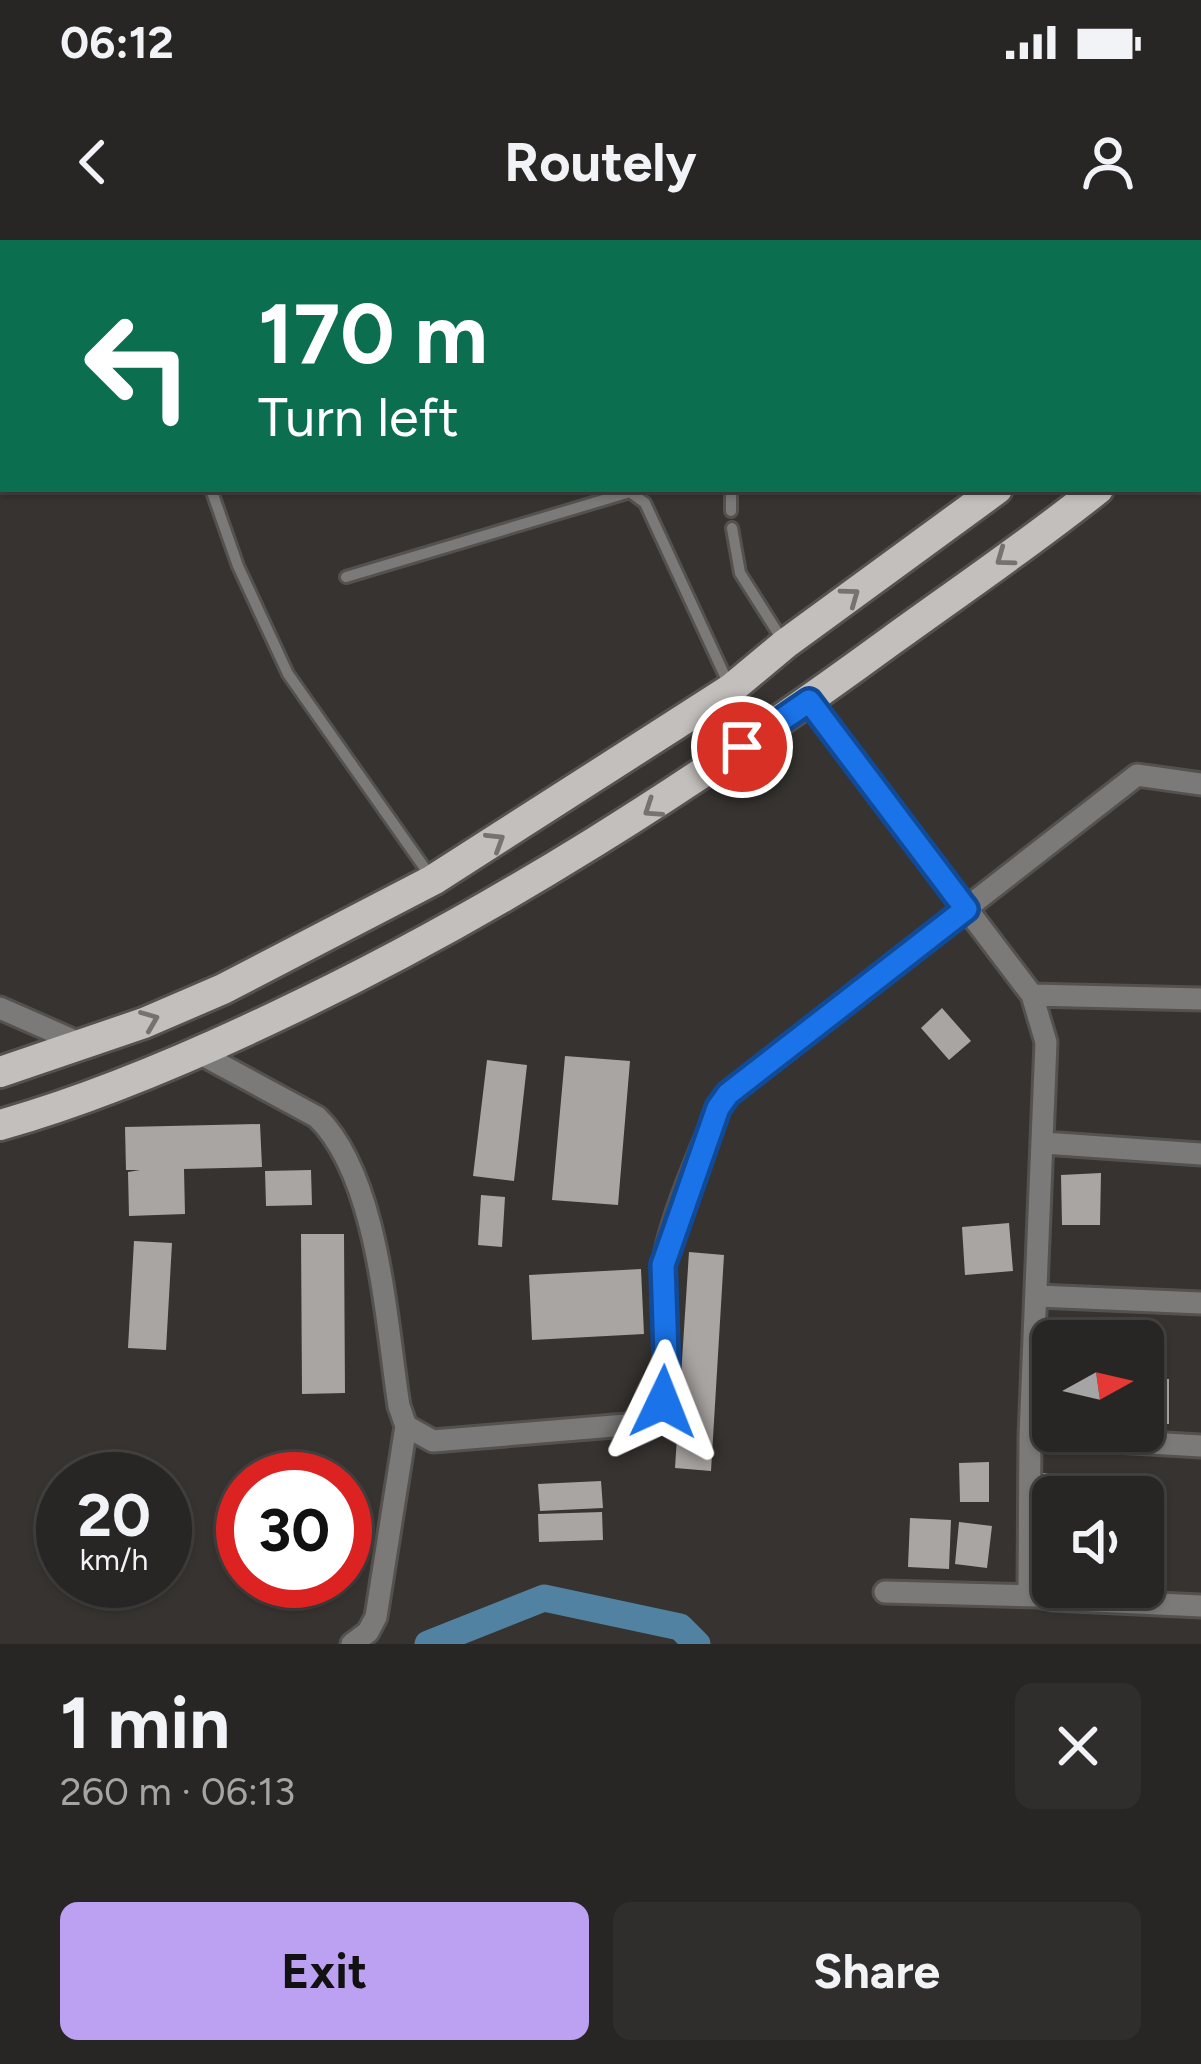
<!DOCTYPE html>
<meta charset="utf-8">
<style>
body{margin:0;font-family:Figtree,sans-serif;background:#302e2c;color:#f1f3f6;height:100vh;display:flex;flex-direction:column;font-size:45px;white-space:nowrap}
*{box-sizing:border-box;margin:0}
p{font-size:39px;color:#a5a5a6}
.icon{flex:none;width:66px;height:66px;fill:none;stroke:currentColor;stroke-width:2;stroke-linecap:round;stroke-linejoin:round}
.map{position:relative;height:1404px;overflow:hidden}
.drawer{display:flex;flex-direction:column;background:#282624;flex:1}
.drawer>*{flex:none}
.top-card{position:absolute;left:0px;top:0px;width:1203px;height:252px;box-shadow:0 3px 9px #0004,0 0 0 3px #444341;background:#0b6e4f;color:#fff;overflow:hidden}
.needle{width:78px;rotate:82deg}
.tools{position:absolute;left:1032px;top:1080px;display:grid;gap:24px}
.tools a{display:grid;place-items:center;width:132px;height:132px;border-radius:18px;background:#282624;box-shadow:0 3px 9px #0004,0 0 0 3px #444341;font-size:60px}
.speed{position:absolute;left:36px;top:1212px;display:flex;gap:24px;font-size:60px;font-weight:700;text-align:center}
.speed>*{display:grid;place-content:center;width:156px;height:156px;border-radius:50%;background:#282624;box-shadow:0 3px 9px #0004,0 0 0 3px #444341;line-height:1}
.speed small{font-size:30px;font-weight:400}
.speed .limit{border:18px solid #d22;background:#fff;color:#111}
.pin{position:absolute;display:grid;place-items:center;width:102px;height:102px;color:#fff;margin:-51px;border:6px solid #fff;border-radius:50%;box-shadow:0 3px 12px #0007}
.me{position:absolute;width:132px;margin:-66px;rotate:2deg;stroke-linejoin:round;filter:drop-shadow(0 0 9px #0008)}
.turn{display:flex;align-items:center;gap:42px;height:252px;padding:0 60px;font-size:54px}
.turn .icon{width:156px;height:156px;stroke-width:2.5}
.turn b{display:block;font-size:84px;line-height:102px}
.round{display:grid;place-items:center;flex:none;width:126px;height:126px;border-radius:18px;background:#302e2c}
.headline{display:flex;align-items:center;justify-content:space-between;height:204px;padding:0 60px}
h1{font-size:72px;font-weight:700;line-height:90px}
.cta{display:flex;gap:24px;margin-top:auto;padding:24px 60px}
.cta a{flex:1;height:138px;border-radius:18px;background:#bca0f2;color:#111;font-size:48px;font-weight:700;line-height:138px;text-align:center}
.cta a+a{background:#302e2c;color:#f1f3f6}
.status{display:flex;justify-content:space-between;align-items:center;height:84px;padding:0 60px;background:#282624;direction:ltr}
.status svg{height:33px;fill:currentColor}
header{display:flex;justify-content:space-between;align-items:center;height:156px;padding:0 60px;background:#282624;font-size:54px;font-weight:700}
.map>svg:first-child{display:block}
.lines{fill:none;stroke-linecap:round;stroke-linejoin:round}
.canal{stroke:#5182a1;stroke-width:27}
.building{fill:#a9a5a2}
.service-casing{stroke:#54514e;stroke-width:16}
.minor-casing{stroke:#54514e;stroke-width:27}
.primary-casing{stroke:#54514e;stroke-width:36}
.service{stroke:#7b7a78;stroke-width:10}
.minor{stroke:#7b7a78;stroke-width:21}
.primary{stroke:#c2bfbc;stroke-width:30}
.oneway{stroke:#75726f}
.route-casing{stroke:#114b97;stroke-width:30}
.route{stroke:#1a73e8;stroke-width:21}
</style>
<div class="status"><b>06:12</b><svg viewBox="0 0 49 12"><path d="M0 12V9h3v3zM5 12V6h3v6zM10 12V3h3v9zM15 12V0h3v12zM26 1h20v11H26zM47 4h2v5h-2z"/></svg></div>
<header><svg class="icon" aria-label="back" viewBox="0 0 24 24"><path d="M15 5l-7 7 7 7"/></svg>Routely<svg class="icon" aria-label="person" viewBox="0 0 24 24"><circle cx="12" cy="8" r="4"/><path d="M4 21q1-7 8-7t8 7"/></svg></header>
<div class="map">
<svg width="1201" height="1404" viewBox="0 0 1201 1404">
<rect width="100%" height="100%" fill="#363330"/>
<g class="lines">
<path class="canal" d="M428,1404L544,1358L680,1387L697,1404"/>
</g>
<path class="building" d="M942,768L971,801L949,820L921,788Z
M565,816L630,821L618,965L552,960Z
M487,820L527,825L514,941L473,936Z
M260,884L262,927L184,929L185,974L129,976L128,932L140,930H126L125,887Z
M311,930L312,965L266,966L265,931Z
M1101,933L1100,985H1062L1061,935Z
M481,955L505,957L502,1007L478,1005Z
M1009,983L1013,1031L965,1035L962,987Z
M301,994H344L345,1153L302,1154Z
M134,1001L172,1003L166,1110L128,1108Z
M689,1012L724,1015L711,1231L675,1228Z
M641,1029L644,1094L532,1100L529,1035Z
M1145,1084V1101H1118V1085Z
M1143,1138L1169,1139V1184H1143Z
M989,1222V1262H960L959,1223Z
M1041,1233L1070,1235L1069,1257H1053V1290L1037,1289Z
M1073,1235L1102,1236L1101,1257H1072Z
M601,1241L603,1268L540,1271L538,1244Z
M602,1272L603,1300L539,1302L538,1274Z
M910,1278L951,1280L949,1329L908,1327Z
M959,1282L992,1286L987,1328L955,1324Z
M1038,1291L1053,1292V1348L1035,1347Z"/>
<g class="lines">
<defs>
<path id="service" d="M263,0V3
M722,0V3
M589,3L601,0
M211,249L238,326L288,434L431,637
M731,249V271
M732,288L740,333L783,401
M346,337L630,252L645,263L730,447"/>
<path id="minor" d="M809,461L1032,755L1046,802L1030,1196L1029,1346L1038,1356L1053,1359L1201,1366
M1032,755L1201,759
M0,768L84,805
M199,813L317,877C379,937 386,1083 399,1166L406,1186L433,1201L638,1184L654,1177C680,1133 658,1077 663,1029C668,983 701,912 718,868L728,854L1137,535L1201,544
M1044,903L1201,914
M1038,1056L1201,1063
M1030,1196L1201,1206
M885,1352L1038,1356
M352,1404L368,1392L376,1377L406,1186"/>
<path id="primary" d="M1200,101L1201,100
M1200,167L1201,166
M0,832L144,783L223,749L433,640L731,449L785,404L997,249
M0,885C96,858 189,818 279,775C497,672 698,542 892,400C961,350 1032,302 1098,249"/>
</defs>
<use href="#service" class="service-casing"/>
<use href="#minor" class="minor-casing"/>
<use href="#primary" class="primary-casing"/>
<use href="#service" class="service"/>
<use href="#minor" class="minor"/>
<use href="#primary" class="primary"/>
</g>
<defs><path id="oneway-chevron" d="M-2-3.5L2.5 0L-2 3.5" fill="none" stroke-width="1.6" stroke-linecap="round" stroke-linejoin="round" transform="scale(3)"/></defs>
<g class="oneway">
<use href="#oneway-chevron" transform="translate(1004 318) rotate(144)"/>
<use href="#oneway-chevron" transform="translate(851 356) rotate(-36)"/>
<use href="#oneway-chevron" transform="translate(652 569) rotate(146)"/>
<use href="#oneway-chevron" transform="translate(496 601) rotate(-32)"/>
<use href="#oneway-chevron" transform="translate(150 780) rotate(-22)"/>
</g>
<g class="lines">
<defs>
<path id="route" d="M663,1162L667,1144L663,1025L718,868L728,854L966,669L809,461L742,507"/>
</defs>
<use href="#route" class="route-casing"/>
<use href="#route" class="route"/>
</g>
</svg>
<div class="tools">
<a><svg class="needle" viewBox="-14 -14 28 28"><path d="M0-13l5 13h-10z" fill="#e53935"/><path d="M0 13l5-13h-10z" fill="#a5a5a6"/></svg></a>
<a><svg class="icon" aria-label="sound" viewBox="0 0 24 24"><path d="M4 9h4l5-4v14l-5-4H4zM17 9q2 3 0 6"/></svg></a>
</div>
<div class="speed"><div>20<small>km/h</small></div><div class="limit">30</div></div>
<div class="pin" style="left:742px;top:507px;background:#d93025"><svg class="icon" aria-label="arrive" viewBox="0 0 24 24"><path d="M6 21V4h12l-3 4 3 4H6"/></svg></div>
<svg class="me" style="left:663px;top:1162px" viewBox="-20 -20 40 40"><path d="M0-17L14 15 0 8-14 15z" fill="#1a73e8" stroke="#fff" stroke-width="4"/></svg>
<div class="top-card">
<div class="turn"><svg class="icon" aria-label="left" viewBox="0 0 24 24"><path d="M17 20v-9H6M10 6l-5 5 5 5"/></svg><div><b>170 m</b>Turn left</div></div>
</div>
</div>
<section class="drawer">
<div class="headline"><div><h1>1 min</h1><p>260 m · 06:13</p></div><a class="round"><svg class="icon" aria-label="close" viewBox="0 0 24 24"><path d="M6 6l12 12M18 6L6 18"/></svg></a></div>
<div class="cta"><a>Exit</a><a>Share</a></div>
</section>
